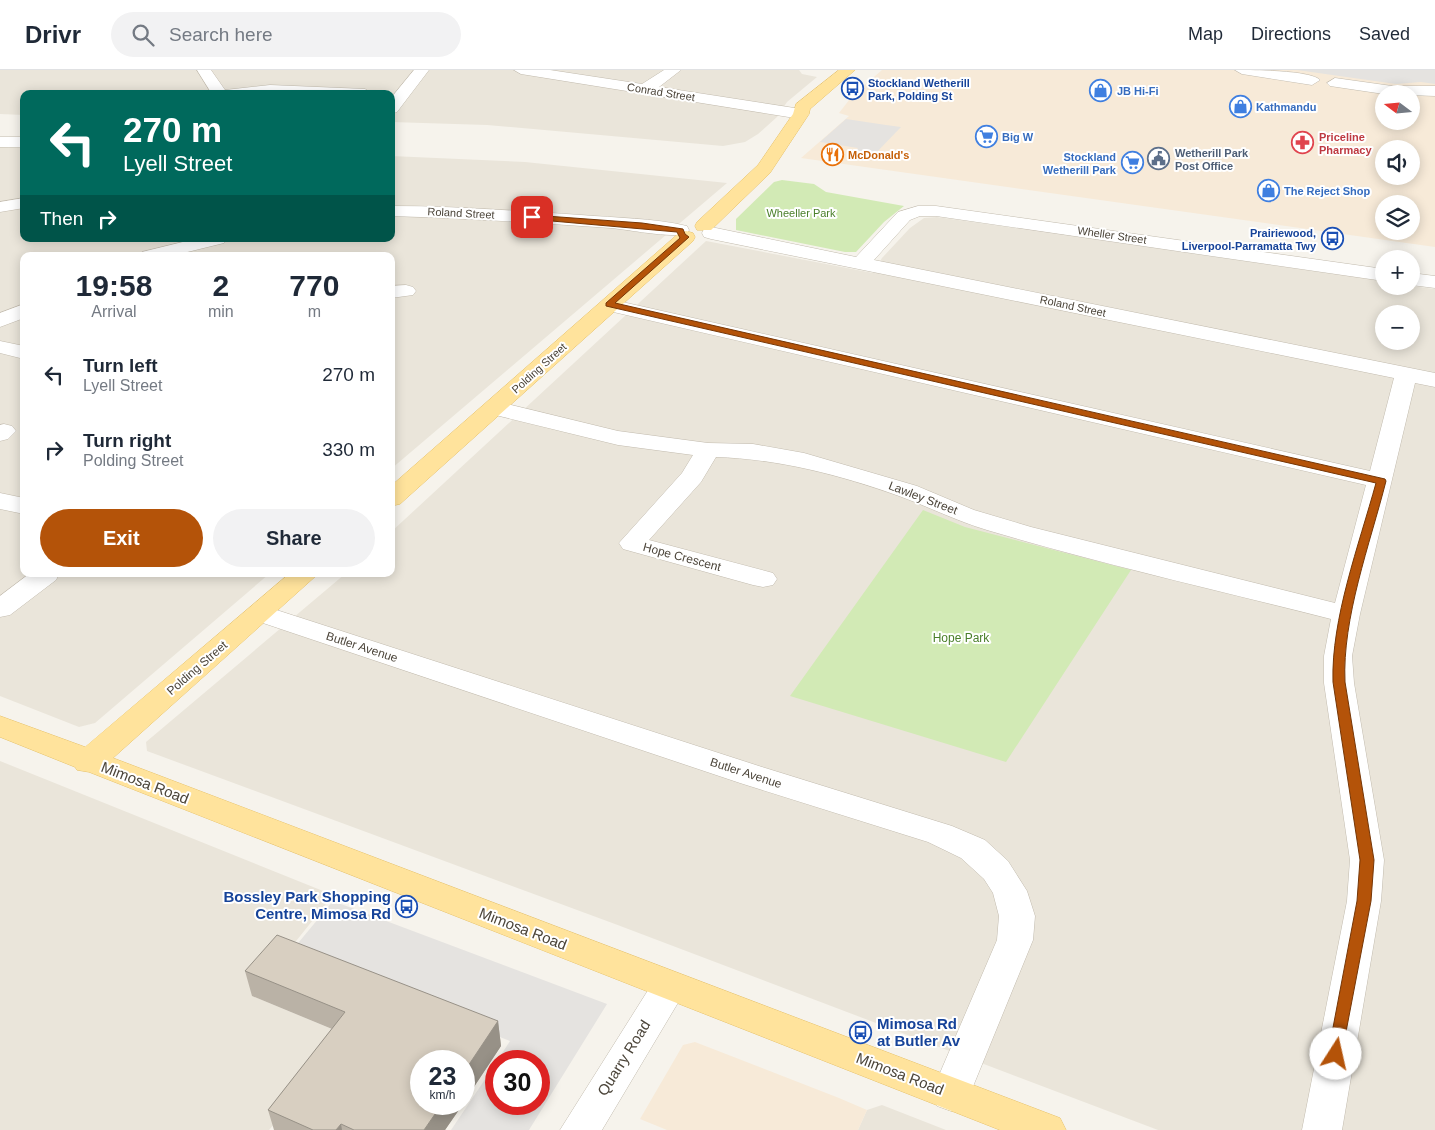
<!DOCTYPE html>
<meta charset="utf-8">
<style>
body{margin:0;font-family:Helvetica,sans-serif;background:#f2f2f3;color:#1f2937;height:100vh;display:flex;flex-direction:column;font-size:19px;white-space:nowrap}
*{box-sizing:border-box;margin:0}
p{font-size:16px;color:#747a83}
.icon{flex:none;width:28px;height:28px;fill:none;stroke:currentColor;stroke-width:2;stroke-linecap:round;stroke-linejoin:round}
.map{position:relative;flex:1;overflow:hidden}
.panel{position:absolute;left:20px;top:182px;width:375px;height:325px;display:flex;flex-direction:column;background:#fff;border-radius:10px;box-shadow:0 2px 12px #0003}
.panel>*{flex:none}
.hud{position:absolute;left:20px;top:20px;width:375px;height:152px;border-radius:10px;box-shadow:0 2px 12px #0003;background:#00695c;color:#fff;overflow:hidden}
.needle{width:32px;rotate:286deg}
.controls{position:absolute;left:1375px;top:15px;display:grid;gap:10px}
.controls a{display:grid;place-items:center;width:45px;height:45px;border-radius:50%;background:#fff;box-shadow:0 2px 12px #0003;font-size:25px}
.speed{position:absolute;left:410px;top:980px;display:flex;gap:10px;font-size:25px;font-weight:700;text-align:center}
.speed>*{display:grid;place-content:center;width:65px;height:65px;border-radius:50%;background:#fff;box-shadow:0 2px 12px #0003;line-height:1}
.speed small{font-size:12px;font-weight:400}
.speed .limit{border:8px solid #d22;background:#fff;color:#111}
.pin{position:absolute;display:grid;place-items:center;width:42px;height:42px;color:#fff;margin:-21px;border-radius:10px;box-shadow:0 2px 8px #0006}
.me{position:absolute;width:55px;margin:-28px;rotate:10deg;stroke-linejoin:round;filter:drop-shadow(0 0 4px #0008)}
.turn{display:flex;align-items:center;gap:18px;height:105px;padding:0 20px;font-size:22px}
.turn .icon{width:65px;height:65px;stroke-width:2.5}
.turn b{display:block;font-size:35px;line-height:42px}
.then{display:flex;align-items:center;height:48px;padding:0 20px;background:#0003;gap:10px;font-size:19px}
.eta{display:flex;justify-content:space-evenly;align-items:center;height:85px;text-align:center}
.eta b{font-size:30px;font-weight:700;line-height:35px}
.primary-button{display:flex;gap:10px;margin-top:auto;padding:10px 20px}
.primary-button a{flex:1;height:58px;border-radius:30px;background:#b45309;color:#fff;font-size:20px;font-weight:700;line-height:58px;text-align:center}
.primary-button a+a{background:#f2f2f3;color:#1f2937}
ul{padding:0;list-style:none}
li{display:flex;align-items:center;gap:15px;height:75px;padding:0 20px}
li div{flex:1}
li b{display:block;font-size:19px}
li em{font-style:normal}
header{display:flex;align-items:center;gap:30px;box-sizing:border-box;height:70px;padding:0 25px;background:#fff;border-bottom:1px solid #e0e1e3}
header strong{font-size:24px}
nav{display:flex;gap:28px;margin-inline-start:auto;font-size:18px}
.search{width:350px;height:45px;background:#f2f2f3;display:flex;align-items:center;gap:12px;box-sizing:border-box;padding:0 18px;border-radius:28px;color:#747a83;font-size:19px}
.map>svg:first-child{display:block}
.residential{fill:#eae5da;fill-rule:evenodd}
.commercial{fill:#f7ead8;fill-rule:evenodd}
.green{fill:#d2eab5}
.parking{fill:#e5e3e0}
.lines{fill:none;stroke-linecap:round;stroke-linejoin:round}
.minor-casing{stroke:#c2bbae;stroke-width:1}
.major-casing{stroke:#e6c16a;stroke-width:1}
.minor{fill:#fff;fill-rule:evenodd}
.major{fill:#ffe39c;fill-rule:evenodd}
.wall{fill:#bab2a6}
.shaded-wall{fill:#979187}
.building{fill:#d8cfc1;stroke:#979187}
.route{fill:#b45309;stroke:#753606}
.labels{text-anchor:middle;stroke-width:4;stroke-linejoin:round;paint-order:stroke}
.far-transit-label{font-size:11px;font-weight:bold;fill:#164399;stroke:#fff;text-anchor:start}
.far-shop-label{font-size:11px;font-weight:bold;fill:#366cbe;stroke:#fff;text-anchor:start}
.far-street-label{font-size:11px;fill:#4b4439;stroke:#fff}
.far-health-label{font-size:11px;font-weight:bold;fill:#be3a42;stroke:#fff;text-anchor:start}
.far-service-label{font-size:11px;font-weight:bold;fill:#4e5e75;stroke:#fff;text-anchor:start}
.far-food-label{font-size:11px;font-weight:bold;fill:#c56008;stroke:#fff;text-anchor:start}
.far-park-label{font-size:11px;fill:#4a7f2a;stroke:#fff}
.street-label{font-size:12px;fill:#4b4439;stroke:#fff}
.park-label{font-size:12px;fill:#4a7f2a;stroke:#fff}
.near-street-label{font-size:15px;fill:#4b4439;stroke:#fff}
.near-transit-label{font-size:15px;font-weight:bold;fill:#164399;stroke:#fff;text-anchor:end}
</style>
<header>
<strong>Drivr</strong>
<div class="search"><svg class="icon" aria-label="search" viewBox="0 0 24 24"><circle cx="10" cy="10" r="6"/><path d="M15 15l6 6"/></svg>Search here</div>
<nav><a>Map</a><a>Directions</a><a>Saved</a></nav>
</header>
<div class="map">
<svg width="1435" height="1060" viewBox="0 0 1435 1060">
<rect width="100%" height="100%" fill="#f6f3ec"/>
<path class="residential" d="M0,0H799L802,4L817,7L787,32L777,47L758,64L745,72L723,76L487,55L391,52V24H24V45L0,44Z
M0,77L24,78V169H391V86L525,92L727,113L391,399V186H24V504H269L95,653L79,657L0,626Z
M937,147L1384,211V216H1411L1435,219V1060H1158L615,854L147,681L146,672L345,504H391V462L706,171L873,203L882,188L910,158L924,148ZM1384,244H1411V271H1384Z
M0,691L333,825L252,926L351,967L269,1060H0Z
M882,1035L946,1060H858L867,1040Z"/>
<path class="commercial" d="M882,0H1435V177L801,88L849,46L839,43L853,25ZM1384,24H1411V51H1384ZM1384,79H1411V106H1384ZM1384,134H1411V161H1384Z
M695,972L839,1028L867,1040L858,1060H667L640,1049L683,975Z"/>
<path class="green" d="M782,110L814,114L826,122L904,136L884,152L856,182H845L736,160V149L774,112Z
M923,440L965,457L1131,500L1006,692L790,626Z"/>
<path class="parking" d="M1297,0H1435V14L1421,12L1396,14Z
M846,49L886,55L901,57L874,85L855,81L858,78L820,72Z
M333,831L607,934L529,1060H451L496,993V1034H539V991H497L510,971L289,884Z"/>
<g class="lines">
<defs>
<path id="minor" d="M197,0H211L225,20L270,15L365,19L373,24H212Z
M414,0H429L397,42L391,44V28Z
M514,0H550L642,14L664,0H681L659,17L801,39L809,44L801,49L521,4Z
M1235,0C1250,0 1311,0 1320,10L1312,15L1242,4Z
M1335,8L1392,16H1435V26L1384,24L1330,16L1327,13Z
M0,67H24V77H0Z
M24,128V138L0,142V132Z
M391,136C455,136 518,141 581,145C616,148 653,148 687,156L689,160L687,164C670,168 631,160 611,158C538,153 465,148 391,146Z
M918,136H936L1384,199V211L936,146H920L910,150L874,190L1435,303V317L1415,313L1360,544L1352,586L1354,613L1384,790L1381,831L1342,1060H1302L1347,831L1350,790L1324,613V586L1331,549C1217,520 1101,494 987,460C957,451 929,437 899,426C840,405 779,389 716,387L701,412L649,470L773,503L777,509L773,515L763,517L753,515L623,479L619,473L682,403L693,385L618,375L487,343L484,338L487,333L495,331L618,361L708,373L753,374L804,383L917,416L974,440L1031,457L1335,533L1366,415L609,241L602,239L599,235L602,231L609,229L1370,401L1394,308L711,169L704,167L702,163L704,159L711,157L856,187L898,142Z
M195,169H226L224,173L171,186H139L142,182Z
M1411,203L1435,206V218L1411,215Z
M406,215L413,217L416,221L413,225L391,228V216Z
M24,234V248L0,257V243Z
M0,271L24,276V289L0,283Z
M4,354L12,356L16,361L8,369L0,371V355Z
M0,423L24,428V444L0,439Z
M29,504H59L56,510L10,545L0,547V526Z
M261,535L762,697L952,756L985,770L1008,791L1027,821L1035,846L1033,870L965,1036L951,1041L937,1036L931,1024L997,870L999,846L993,823L984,809L961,788L928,772L740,713L251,549L247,543L251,537Z
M670,901L683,906L688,916L602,1060H560L657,906Z"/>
<path id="major" d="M839,0H855L810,39L809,44L770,103L711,160H697L695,156L697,152L758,95L793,44L796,34Z
M686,161L693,163L695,167L693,171L400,434L391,436V416L679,163Z
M289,504H318L113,688L1060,1048L1066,1060H1000L89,702L77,700L75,697L0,667V646L85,677Z"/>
</defs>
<use href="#minor" class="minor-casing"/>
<use href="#major" class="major-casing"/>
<use href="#minor" class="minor"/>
<use href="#major" class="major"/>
</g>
<path class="wall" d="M245,901L498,951L501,976L464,1032V991L463,1034L445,1060H274L268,1040L332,959L252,926Z"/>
<path class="shaded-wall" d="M498,951L501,976L464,1032V1002Z
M442,1034H463L445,1060H424Z
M341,1054L342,1060H336Z"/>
<path class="building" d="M277,865L498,951L464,1002V991H421V1034H442L424,1060H354L341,1054L336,1060H313L268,1040L345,942L245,901Z"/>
<path class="route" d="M532,145L642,153L683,159L685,164L689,167L688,168L615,233L1385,409L1386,411C1370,474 1342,548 1345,612L1374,790L1371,831L1341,988L1336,990L1330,988L1328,984L1357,831L1360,790L1333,612C1331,549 1359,475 1376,413L606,236V233L680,168L677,162L529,149V146Z"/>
<defs>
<symbol id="bus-ring" viewBox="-11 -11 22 22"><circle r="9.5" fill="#fff" stroke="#1a4fb4" stroke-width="1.5"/><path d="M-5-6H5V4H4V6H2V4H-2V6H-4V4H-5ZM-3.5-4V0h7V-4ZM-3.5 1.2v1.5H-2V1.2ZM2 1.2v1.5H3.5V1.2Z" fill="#1a4fb4"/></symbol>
<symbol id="shop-ring" viewBox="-11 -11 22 22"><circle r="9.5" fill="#fff" stroke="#3f7fe0" stroke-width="1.5"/><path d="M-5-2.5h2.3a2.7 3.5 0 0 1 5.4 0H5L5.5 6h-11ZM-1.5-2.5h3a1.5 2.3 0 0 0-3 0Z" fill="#3f7fe0"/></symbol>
<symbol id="supermarket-ring" viewBox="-11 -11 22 22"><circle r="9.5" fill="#fff" stroke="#3f7fe0" stroke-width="1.5"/><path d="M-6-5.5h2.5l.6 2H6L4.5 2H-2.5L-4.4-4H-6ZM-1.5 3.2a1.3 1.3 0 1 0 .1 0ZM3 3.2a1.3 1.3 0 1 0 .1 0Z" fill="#3f7fe0"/></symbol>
<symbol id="pharmacy-ring" viewBox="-11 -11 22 22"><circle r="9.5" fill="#fff" stroke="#e0444e" stroke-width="1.5"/><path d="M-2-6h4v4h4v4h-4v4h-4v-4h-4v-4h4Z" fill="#e0444e"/></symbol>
<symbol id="restaurant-ring" viewBox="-11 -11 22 22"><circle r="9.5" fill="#fff" stroke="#e8710a" stroke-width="1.5"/><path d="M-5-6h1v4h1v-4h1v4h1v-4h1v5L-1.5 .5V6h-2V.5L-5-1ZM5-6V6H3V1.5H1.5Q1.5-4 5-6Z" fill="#e8710a"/></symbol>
<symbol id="civic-ring" viewBox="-11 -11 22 22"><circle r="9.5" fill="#fff" stroke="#5c6f8a" stroke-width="1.5"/><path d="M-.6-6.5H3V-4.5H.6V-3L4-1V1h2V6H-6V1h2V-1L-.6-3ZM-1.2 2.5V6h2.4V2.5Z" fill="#5c6f8a"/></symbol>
</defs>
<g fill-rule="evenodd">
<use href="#bus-ring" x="840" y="6" width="25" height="25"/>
<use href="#shop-ring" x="1088" y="8" width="25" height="25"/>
<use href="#shop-ring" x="1228" y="24" width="25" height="25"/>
<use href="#supermarket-ring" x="974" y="54" width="25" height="25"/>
<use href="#pharmacy-ring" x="1290" y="60" width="25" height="25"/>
<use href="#restaurant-ring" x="820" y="72" width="25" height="25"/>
<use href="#civic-ring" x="1146" y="76" width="25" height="25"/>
<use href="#supermarket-ring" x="1120" y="80" width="25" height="25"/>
<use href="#shop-ring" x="1256" y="108" width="25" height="25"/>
<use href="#bus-ring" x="1320" y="156" width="25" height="25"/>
<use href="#bus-ring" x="394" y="824" width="25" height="25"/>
<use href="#bus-ring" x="848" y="950" width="25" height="25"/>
</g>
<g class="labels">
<g class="far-transit-label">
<text x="868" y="17">Stockland Wetherill<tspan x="868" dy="13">Park, Polding St</tspan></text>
<text x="1316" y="167" text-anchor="end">Prairiewood,<tspan x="1316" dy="13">Liverpool-Parramatta Twy</tspan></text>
</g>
<g class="far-shop-label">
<text x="1117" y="25">JB Hi-Fi</text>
<text x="1256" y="41">Kathmandu</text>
<text x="1002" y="71">Big W</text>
<text x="1116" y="91" text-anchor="end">Stockland<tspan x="1116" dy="13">Wetherill Park</tspan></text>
<text x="1284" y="125">The Reject Shop</text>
</g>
<g class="far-street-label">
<text transform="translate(661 22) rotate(9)" y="4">Conrad Street</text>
<text transform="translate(461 143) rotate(3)" y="4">Roland Street</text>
<text transform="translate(1112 165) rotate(8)" y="4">Wheller Street</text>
<text transform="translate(1073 236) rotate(12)" y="4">Roland Street</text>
<text transform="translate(539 298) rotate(-42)" y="4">Polding Street</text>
</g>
<g class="far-health-label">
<text x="1319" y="71">Priceline<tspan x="1319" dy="13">Pharmacy</tspan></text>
</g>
<g class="far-service-label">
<text x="1175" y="87">Wetherill Park<tspan x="1175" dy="13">Post Office</tspan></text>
</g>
<g class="far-food-label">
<text x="848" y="89">McDonald's</text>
</g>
<g class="far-park-label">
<text x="801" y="147">Wheeller Park</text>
</g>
<g class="street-label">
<text transform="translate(923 428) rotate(21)" y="4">Lawley Street</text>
<text transform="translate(682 487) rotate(15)" y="4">Hope Crescent</text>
<text transform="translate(362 577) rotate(18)" y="4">Butler Avenue</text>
<text transform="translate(197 598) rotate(-41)" y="4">Polding Street</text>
<text transform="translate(746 703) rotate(18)" y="4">Butler Avenue</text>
</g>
<g class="park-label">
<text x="961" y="572">Hope Park</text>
</g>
<g class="near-street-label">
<text transform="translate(145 713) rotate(21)" y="5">Mimosa Road</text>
<text transform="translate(523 859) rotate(21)" y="5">Mimosa Road</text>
<text transform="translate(624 988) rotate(-58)" y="5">Quarry Road</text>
<text transform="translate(900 1004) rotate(21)" y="5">Mimosa Road</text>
</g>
<g class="near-transit-label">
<text x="391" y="832">Bossley Park Shopping<tspan x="391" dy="17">Centre, Mimosa Rd</tspan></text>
<text x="877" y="959" text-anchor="start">Mimosa Rd<tspan x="877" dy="17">at Butler Av</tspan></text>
</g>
</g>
</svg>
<div class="controls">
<a><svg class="needle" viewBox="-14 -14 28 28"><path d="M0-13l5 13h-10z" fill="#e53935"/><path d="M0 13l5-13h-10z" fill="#747a83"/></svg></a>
<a><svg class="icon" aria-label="sound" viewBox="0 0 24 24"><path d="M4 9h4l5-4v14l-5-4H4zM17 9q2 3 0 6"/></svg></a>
<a><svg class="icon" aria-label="layers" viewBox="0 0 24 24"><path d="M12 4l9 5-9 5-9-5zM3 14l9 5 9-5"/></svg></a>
<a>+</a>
<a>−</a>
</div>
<div class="speed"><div>23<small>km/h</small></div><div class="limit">30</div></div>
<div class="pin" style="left:532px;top:147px;background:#d93025"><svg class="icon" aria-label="arrive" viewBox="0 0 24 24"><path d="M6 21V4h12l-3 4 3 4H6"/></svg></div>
<svg class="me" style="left:1336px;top:984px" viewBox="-20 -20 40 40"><circle r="19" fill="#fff"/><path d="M0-13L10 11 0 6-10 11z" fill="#b45309"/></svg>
<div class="hud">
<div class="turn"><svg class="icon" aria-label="left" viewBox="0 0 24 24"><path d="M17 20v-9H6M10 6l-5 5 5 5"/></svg><div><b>270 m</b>Lyell Street</div></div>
<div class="then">Then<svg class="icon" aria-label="right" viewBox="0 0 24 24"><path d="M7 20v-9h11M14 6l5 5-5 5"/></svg></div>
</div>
<section class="panel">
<div class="eta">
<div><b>19:58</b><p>Arrival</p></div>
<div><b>2</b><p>min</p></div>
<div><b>770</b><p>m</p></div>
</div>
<ul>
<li><svg class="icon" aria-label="left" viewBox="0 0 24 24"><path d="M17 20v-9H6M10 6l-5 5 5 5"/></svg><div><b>Turn left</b><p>Lyell Street</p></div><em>270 m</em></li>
<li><svg class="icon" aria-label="right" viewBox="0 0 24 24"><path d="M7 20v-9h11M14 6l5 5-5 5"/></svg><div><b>Turn right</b><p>Polding Street</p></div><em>330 m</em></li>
</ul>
<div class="primary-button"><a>Exit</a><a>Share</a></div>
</section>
</div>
